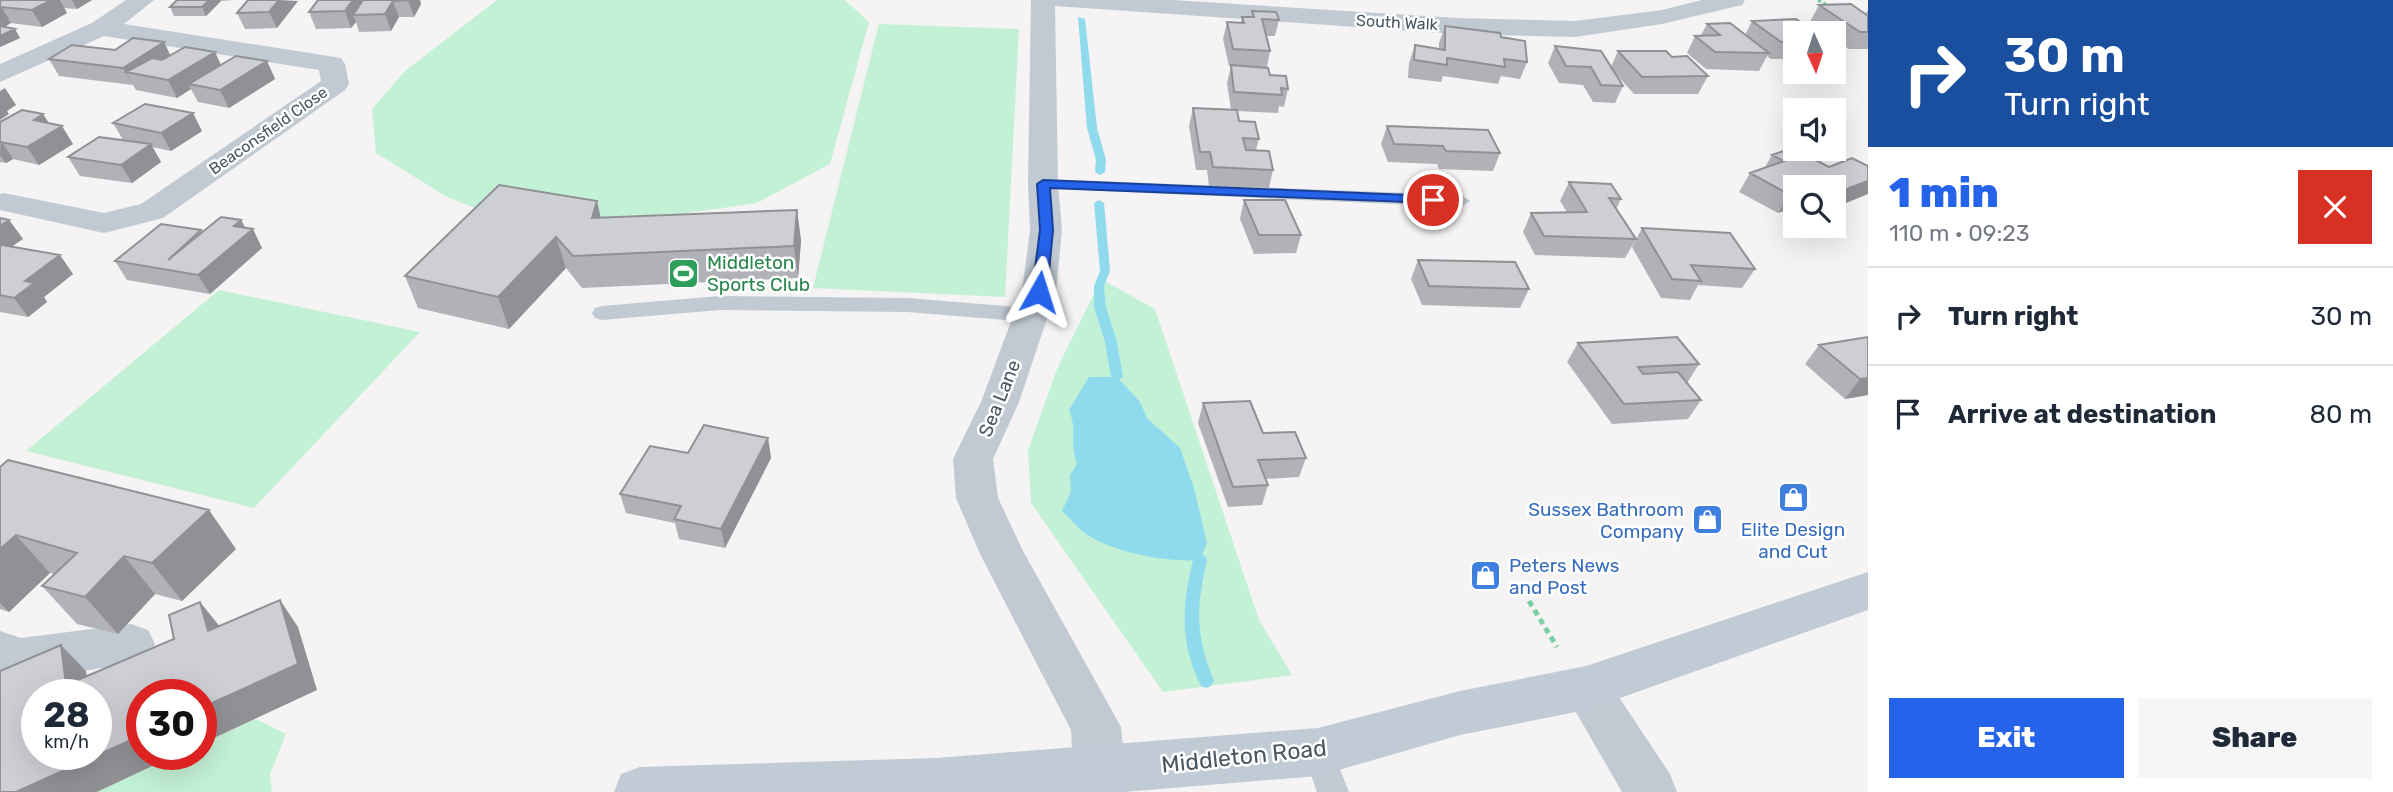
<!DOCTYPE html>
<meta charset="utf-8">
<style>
body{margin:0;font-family:Rubik,sans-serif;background:#f6f6f7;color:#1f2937;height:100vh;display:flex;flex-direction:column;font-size:26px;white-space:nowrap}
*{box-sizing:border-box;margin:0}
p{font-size:23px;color:#747a83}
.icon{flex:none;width:38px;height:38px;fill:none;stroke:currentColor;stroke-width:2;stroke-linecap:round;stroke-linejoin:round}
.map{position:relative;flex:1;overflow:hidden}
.side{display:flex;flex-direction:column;background:#fff;width:525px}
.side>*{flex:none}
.hud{background:#1a4fa0;color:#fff;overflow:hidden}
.needle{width:46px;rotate:177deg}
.buttons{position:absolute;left:1783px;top:21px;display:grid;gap:14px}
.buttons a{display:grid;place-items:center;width:63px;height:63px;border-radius:0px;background:#fff;box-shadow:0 7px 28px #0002;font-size:35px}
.speed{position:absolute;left:21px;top:679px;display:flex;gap:14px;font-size:35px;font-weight:700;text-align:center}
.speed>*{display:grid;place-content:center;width:91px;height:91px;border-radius:50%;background:#fff;box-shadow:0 7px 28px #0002;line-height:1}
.speed small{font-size:18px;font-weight:400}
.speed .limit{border:10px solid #d22;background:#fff;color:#111}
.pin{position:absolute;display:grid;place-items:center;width:60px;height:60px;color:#fff;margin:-30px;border:4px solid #fff;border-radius:50%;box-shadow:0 2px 7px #0007}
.me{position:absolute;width:77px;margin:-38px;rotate:6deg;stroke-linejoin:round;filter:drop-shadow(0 0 5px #0008)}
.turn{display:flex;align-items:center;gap:24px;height:147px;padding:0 21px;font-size:32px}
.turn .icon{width:91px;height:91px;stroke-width:2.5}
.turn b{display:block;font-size:49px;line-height:60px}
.round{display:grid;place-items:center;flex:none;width:74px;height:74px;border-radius:0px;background:#f6f6f7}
.headline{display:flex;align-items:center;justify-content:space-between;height:119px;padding:0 21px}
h1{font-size:42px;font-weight:800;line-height:52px;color:#2563eb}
.action{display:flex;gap:14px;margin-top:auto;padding:14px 21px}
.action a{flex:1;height:80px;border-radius:0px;background:#2563eb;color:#fff;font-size:28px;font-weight:800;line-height:80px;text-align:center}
.action a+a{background:#f6f6f7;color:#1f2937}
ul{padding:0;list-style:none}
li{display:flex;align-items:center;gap:21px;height:98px;padding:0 21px;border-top:2px solid #e0e1e3}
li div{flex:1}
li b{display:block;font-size:26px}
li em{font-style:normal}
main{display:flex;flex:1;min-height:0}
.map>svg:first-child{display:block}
.green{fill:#c3f1d5}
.water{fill:#90daee}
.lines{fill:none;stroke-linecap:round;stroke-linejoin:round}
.stream{fill:#90daee;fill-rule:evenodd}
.path-far1{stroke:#7ad0a6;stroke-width:3.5;stroke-dasharray:3.5 2.5;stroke-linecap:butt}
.path{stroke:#7ad0a6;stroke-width:5;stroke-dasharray:6 4.5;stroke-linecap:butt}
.service{fill:#c1cad2;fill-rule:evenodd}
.minor{fill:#c1cad2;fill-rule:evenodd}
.secondary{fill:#c1cbd6;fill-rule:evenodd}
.wall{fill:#b0b2b7}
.shaded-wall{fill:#909195}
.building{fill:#cdcfd5;stroke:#909195;stroke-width:2;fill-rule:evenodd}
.route{fill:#2563eb;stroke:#184099;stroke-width:2}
.labels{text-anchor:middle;stroke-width:5;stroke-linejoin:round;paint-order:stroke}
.far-street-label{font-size:16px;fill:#4a5661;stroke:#fff}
.leisure-label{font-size:19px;fill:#27864d;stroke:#fff;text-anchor:start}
.street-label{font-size:19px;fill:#4a5661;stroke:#fff}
.shop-label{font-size:19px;fill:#366cbe;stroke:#fff;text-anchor:end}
.near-street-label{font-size:23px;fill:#4a5661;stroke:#fff}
</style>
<main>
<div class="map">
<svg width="1868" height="792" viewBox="0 0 1868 792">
<rect width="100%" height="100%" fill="#f5f3f3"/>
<path class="green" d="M497,0H845L869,22L830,164L757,203L603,225L501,218L447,197L376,153L372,109L405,71Z
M879,24L1019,29L1005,297L813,288Z
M1101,279L1155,309L1259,620L1292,675L1163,692L1031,503L1028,450L1057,369Z
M219,290L420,332L254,508L26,451Z
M256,719L286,734L270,774L272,792H97L179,754H201V744Z"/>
<path class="water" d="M1089,377H1117L1140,402L1147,418L1180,448L1194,488L1207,543L1200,560C1167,563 1109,552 1082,531C1075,525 1069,517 1062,511L1071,492L1070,475L1077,464C1069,441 1078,432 1069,410Z"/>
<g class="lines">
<path class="stream" d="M1078,17L1085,19L1097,128L1106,160L1105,172L1100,175L1095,172L1096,160L1087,128Z
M1099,200L1104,203L1110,271L1104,286L1106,307L1117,342L1123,377L1117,381L1111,377L1105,342L1094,307V286L1100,271L1094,203Z
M1200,554L1205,556L1207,560C1196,609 1195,634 1214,681L1211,686L1206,688L1201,686C1179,641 1182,607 1193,560L1195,556Z"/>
<path class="path-far1" d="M1818,0L1830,7"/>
<path class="path" d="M1529,601L1557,647"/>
<path class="service" d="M1043,179L1461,195L1470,201L1461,207L1037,188L1034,184L1037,180Z
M720,296L907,298L1031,308L1038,310L1042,315L1038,320L1031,322L907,312L720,310L602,320L595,318L592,313L595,308L602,306Z
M1318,738L1329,742L1349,792H1317L1303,752L1307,742Z"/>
<path class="minor" d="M126,0H154L124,24L341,58L345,64L349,84L345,90L163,218L104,233L0,210V194L4,193L104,213L141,204L321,81L319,70L104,36L0,82V64L92,23Z
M1031,0H1173L1457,18L1575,21L1662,10L1702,0H1745L1742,5L1662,24L1575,37L1457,34L1055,6L1058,184L1062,230L1056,292L1019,402L993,459L998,498L1023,551L1121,727L1125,770L1117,787C1103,792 1095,792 1081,787L1073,770L1071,730L980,554L956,498L953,459L981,402L1022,292L1030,230L1028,184Z
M131,624L148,630L155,644L148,658L131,664L19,680L0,673V631L21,638Z
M1586,666L1603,673L1670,774L1677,792H1622L1562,688L1569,673Z"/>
<path class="secondary" d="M1868,572V610L1586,710L1460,735L1318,776L1124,792H614L621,774L640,767L937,758L1318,728L1460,691L1586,666Z"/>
</g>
<path class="wall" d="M0,0H92L77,9L64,8L67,13L42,27L11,23L4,27L20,38L0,47Z
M177,0H234L221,1L206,16H174L170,7Z
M318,0H420L421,4L414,17H399L391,31L359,32L356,22L351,28L316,29L309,12Z
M298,1L277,28L245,29L237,13Z
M1819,5L1865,14L1868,10V49H1849L1834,39V33H1826L1810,22Z
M1252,11L1279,20L1275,36H1266L1270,51L1267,67L1270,75L1288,89L1284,107L1279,106L1278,113L1237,111L1239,121L1259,139L1256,150L1273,170L1269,188L1209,186L1207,170H1196L1189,126L1193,108L1231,109L1227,83L1231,66H1229L1223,39L1227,22H1241L1242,17H1251Z
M1752,21L1796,33V59H1771L1767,56L1759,71L1706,69L1687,53L1695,36L1701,35L1707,24L1745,35Z
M1445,26L1501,37L1527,62L1520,79L1501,76L1498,84L1443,76L1441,82L1408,78L1409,63L1415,45L1439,49V43Z
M164,42L170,55L215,52L221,65L267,61L275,79L229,108L198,102L191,89L177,98L136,90L133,85L59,76L49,59Z
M1555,46L1611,67L1618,51L1672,57L1708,76L1698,94H1634L1616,74L1623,86L1615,103L1593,102L1583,85L1559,83L1548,63Z
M0,122L49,123L73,144L39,165L13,159L6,163L0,162Z
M113,123L202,131L171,151L152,147L161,162L132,183L80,176L68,157L123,140Z
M1387,126L1500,153L1493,171L1439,169L1437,164L1388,162L1381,144Z
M1772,155L1829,167L1868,166L1834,208V187H1796L1778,213L1739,192L1750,173L1765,167Z
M1569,182L1621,199L1616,209L1636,239L1625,258L1535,255L1523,232L1531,213L1567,212L1560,201Z
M1244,200L1301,235L1296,253L1254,254L1240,219Z
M797,210L801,241L798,278L582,288L566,268L509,329L418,308L405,276L601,218Z
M0,218L9,220L23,239L11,247L73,274L44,297L47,302L28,317L0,312Z
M241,220L245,228L262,248L210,294L127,280L115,261L202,231Z
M1642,228L1755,269L1742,288L1698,285L1690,300L1661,298L1632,247Z
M1418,260L1529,289L1520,308L1422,305L1411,279Z
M1868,337V395L1845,399L1805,364L1819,345Z
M1578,343L1699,364L1687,383L1701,400L1688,419L1612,424L1567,362Z
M1203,403L1263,433L1306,458L1299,477L1265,479L1268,485L1262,505L1228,507L1198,423Z
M768,438L771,458L725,548L679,539L675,523L626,513L620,494L688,453Z
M0,467L236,549L182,601L155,594L118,634L77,624L42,586L54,574L50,573L9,612L0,609Z"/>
<path class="shaded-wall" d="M51,0H60L67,13L42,27L32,10Z
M72,0H92L77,9Z
M209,0H220L221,1L206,16L202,7Z
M279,0L298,1L277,28L269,12Z
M353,0H368L353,15L356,22L351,28L345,11Z
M408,0H420L421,4L414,17Z
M393,1L399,17L391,31L385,14Z
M1,6L11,23L2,28L0,25V7Z
M15,29L20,38L0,47V36Z
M164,42L172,59L126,72L133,85L123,68Z
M215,52L223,70L189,84L191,89L177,98L168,80Z
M267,61L275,79L229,108L220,90Z
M5,88L16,105L7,111L9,114L0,120V91Z
M193,113L202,131L171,151L161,133Z
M43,114L54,131L62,126L73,144L39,165L27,147L34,120Z
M1,141L13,159L6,163L0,155Z
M151,144L161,162L132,183L121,165Z
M1826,181L1822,187H1809Z
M1868,181V194L1834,208V205L1844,190Z
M1796,193V207L1778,213L1790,195Z
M597,201L604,232L592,218Z
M797,210L801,241L798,278L794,246Z
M9,220L23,239L0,254V226Z
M241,220L248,233L253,229L262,248L210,294L198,275L234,226Z
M556,237L566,268L509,329L498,297Z
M60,255L73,274L44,297L47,302L28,317L14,298L25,281Z
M1868,378V395L1845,399L1860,379Z
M768,438L771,458L725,548L721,529Z
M209,510L236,549L182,601L152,563Z
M16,535L50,573L9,612L0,603V549Z
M124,556L155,594L118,634L85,597Z
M280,600L298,627L317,690L201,744V708Z
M200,602L221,628L208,631Z
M61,645L86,671L90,695L66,685Z
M142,735V754H178L97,792H16Z"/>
<path class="building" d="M0,0H51L32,10L0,7Z
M177,0H209L202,7H170Z
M248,0H279L269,12L237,13Z
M318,0H353L345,11L309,12Z
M363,0H409L393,1L385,14L353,15Z
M1851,4L1868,16V32H1860L1819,5Z
M1252,11L1276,12L1279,20L1262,19L1270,51L1233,49L1227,22L1244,23L1242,17H1254Z
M1796,19L1817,33H1796V42H1781L1752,21Z
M1730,23L1769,53L1715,52L1695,36L1720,35L1707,24Z
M0,26L15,29L0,36Z
M1445,26L1500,33L1501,37L1525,41L1527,62L1504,59L1505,67L1447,58V65L1414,60L1415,45L1445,50Z
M133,38L164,42L123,68L49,59L72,45L115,50Z
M1555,46L1601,51L1623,86L1601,85L1591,67L1566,66Z
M185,47L215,52L168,80L126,72L152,58L162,60Z
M1618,51H1666L1672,57L1687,56L1708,76L1642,77Z
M236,56L267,61L220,90L189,84Z
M1231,65L1268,68L1270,75L1286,76L1288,89L1281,88L1282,95L1234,92Z
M145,104L193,113L161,133L113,123Z
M1193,108L1237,110L1239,121L1255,122L1259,139L1243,138L1246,150L1269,151L1273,170L1213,167L1210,152H1200Z
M22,110L43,114L34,120L62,126L27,147L0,142V122Z
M1387,126L1488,130L1500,153L1446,151L1443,146L1394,144Z
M99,137L151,144L121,165L68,157Z
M1792,148L1829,167L1852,158L1868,166V181L1844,190L1826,181L1809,187H1796V193L1790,195L1750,173L1784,161L1772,155Z
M1569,182L1611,184L1621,199L1609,198L1636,239L1544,236L1531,213L1587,212Z
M499,185L597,201L592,218L797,210L794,246L573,256L556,237L498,297L405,276Z
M1244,200H1285L1301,235H1259Z
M221,217L241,220L234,226L253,229L198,275L115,261L161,224L201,230L168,260Z
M0,218L9,220L0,226Z
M1642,228L1730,233L1755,269L1691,265L1701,281L1672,279Z
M2,245L60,255L25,281L34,283L14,298L0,295V246Z
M1418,260L1515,262L1529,289L1429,286Z
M1677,337L1699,364L1638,367L1643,374L1678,372L1701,400L1624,404L1578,343Z
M1868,337V378L1860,379L1819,345Z
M1250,401L1263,433L1295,432L1306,458L1258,460L1268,485L1233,487L1203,403Z
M704,425L768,438L721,529L674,519L681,506L620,494L650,446L688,453Z
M8,460L209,510L152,563L124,556L85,597L42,586L77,553L16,535L0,549V467Z
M280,600L298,664L201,708V695H142V735L16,792H0V671L61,645L66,685L174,639L169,615L200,602L208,631ZM37,695H96V754H37Z"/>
<path class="route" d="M1043,180L1433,196L1440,200L1433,203L1050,188L1053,230L1047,292L1039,297L1032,292L1040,230L1037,184Z"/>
<defs>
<symbol id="stadium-square" viewBox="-11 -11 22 22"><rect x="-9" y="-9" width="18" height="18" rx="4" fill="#2e9e5b" stroke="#fff"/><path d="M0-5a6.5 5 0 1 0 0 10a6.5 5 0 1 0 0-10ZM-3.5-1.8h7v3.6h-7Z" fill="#fff"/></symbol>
<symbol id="shop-square" viewBox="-11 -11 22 22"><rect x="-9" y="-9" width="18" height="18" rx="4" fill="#3f7fe0" stroke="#fff"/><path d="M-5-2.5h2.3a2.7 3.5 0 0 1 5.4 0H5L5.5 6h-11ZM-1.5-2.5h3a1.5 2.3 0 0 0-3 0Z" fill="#fff"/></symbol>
</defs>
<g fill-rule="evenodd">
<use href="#stadium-square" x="666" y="256" width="35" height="35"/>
<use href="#shop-square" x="1776" y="480" width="35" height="35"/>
<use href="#shop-square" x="1690" y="502" width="35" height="35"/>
<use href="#shop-square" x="1468" y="558" width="35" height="35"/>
</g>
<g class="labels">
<g class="far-street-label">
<text transform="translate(1397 22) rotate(3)" y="6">South Walk</text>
<text transform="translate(268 130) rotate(-35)" y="6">Beaconsfield Close</text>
</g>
<g class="leisure-label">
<text x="707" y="269">Middleton<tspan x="707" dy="22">Sports Club</tspan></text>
</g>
<g class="street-label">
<text transform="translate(999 398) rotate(-68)" y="7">Sea Lane</text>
</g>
<g class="shop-label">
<text x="1684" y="516">Sussex Bathroom<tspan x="1684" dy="22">Company</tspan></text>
<text x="1793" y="536" text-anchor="middle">Elite Design<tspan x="1793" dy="22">and Cut</tspan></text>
<text x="1509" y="572" text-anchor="start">Peters News<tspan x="1509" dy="22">and Post</tspan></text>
</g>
<g class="near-street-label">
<text transform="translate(1244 756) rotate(-6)" y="8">Middleton Road</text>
</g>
</g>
</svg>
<div class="buttons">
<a><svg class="needle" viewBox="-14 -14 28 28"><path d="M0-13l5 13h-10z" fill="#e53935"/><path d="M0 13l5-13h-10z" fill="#747a83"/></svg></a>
<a><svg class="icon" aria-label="sound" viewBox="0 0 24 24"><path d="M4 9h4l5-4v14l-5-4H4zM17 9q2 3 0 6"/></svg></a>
<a><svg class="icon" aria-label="search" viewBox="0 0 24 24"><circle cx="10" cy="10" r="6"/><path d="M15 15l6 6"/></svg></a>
</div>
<div class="speed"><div>28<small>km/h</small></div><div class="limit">30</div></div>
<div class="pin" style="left:1433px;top:200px;background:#d93025"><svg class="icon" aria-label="arrive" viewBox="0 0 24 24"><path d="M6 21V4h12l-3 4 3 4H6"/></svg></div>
<svg class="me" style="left:1039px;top:292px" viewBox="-20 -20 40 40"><path d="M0-17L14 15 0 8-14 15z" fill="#2563eb" stroke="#fff" stroke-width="4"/></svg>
</div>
<section class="side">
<div class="hud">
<div class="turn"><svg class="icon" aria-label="right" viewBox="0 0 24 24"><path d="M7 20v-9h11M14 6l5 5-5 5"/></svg><div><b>30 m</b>Turn right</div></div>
</div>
<div class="headline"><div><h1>1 min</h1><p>110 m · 09:23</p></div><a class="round" style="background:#d93025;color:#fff"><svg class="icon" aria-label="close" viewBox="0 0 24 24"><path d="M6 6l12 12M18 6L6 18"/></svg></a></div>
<ul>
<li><svg class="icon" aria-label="right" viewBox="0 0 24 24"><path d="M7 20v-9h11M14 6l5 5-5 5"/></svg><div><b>Turn right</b></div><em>30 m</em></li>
<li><svg class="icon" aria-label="arrive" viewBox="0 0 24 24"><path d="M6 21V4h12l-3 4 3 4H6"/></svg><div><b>Arrive at destination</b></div><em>80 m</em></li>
</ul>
<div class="action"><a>Exit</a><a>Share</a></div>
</section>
</main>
